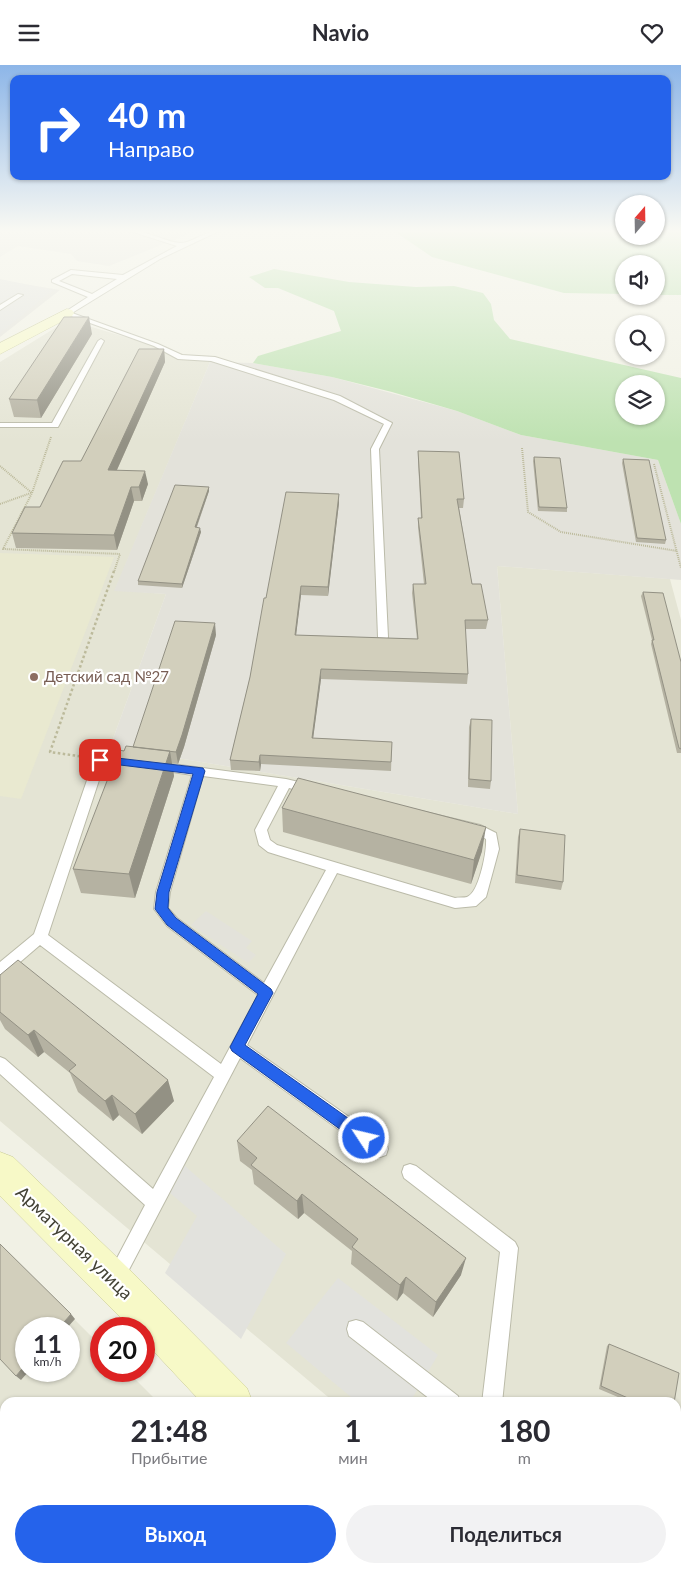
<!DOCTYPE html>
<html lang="ru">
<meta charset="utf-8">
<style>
body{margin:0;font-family:Lato,sans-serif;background:#f2f2f3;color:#2b2b33;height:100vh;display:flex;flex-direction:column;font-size:19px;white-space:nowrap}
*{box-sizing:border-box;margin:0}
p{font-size:16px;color:#7c7c81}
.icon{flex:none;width:28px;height:28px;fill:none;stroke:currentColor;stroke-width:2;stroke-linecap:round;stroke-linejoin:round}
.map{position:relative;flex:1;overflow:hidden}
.details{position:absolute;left:0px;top:1332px;width:681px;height:176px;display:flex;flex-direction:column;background:#fff;border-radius:15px 15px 0 0;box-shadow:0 1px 4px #0004}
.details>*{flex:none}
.hud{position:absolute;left:10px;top:10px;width:661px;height:105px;border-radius:10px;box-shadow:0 1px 4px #0004;background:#2563eb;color:#fff;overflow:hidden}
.needle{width:32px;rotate:20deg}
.fabs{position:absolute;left:615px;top:130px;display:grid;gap:10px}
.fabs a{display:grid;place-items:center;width:50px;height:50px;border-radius:50%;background:#fff;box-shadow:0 1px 4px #0004;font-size:25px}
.speed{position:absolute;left:15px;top:1252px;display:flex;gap:10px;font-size:25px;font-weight:700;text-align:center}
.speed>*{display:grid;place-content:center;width:65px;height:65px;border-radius:50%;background:#fff;box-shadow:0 1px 4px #0004;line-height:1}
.speed small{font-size:12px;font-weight:400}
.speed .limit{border:8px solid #d22;background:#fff;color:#111}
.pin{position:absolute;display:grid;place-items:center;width:42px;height:42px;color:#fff;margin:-21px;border-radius:10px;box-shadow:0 2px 8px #0006}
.me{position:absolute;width:55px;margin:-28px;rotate:305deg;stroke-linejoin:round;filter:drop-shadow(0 0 4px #0008)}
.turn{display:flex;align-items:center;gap:18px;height:105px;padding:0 15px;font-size:22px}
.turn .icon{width:65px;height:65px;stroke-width:2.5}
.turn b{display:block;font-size:35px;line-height:42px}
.eta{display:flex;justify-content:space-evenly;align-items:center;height:85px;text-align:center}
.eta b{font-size:30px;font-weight:700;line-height:35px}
.primary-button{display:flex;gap:10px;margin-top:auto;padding:10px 15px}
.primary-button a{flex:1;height:58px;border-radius:30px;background:#2563eb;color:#fff;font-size:20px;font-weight:700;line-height:58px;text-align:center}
.primary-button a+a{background:#f2f2f3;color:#2b2b33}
header{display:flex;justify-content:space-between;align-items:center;height:65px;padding:0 15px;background:#fff;font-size:22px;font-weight:700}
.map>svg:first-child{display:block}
.residential{fill:#e4e4d4;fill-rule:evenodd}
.industrial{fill:#e3e2da}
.education{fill:#e9e9d0}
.green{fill:#bee2b1;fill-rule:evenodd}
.parking{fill:#e2e2dd}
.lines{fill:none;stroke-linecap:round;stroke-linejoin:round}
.lane-casing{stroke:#bbbba9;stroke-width:2}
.secondary-casing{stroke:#c8ca96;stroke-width:1}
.path-far1{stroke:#bcba9b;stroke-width:2;stroke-dasharray:1 1;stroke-linecap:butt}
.path{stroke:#bcba9b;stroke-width:2.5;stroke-dasharray:2.5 2.5;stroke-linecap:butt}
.lane{fill:#fff;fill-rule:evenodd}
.secondary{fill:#f7f9c7;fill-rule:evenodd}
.wall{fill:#b5b2a2}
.shaded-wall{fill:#939184}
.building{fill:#d2cfbc;stroke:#939184}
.route{fill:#2563eb;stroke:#184099}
.education-dot{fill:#8d6e63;stroke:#fff;stroke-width:2}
.labels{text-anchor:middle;stroke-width:4.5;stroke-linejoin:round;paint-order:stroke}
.education-label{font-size:15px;fill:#785e54;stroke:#fff;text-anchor:start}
.near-street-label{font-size:18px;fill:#434235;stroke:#fff}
</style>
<header><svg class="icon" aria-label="menu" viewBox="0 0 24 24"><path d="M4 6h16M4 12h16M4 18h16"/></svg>Navio<svg class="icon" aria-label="heart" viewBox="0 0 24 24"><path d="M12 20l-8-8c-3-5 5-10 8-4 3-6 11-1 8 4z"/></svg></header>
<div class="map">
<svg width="681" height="1508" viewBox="0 0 681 1508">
<rect width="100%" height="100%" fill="#f1f1e5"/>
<path class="residential" d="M68,255L210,297L115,525L166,529L110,682L518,749L497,501L670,514L681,555V1367L676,1366V1338H526L491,1331L490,1338L334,1337L0,1056V297Z
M0,1180L101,1281V1306H127L158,1337L5,1338V1504H322L326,1508H0ZM26,1264H69V1306H26Z"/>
<path class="industrial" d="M0,166H196L109,201L77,196L71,189L18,181L0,192Z
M0,215L60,225L0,272Z
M210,297L253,298L332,312L457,346L521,370L658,395L681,459V515L497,501L518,749L110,682L166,529L114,526Z
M206,846L252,876L246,883L256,890L248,898L191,860Z"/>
<path class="education" d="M0,488L114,492L21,734L0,731Z"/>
<path class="green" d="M394,166H624V171H656V166H681V230H656V199H624V229L564,228L432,192Z
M274,204L349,217L416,222L454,221L483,228L491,239L494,255L510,274L681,313V459L658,395L521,370L457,346L392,327L332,312L253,298L258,291L341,266L334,246L278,223H265L249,212ZM624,319H656V351H624Z
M676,1366L681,1367V1506L669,1504H676Z"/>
<path class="parking" d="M0,214L53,225L0,268Z
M178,1095L286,1189L241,1274L165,1208L197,1151L163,1122Z
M338,1213L438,1290L410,1337H357L286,1278Z"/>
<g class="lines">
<defs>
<path id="lane" d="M130,166C148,165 167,178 181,178C192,178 204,166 219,166L160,194L72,248L158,279L182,290L215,292L340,331L392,358L379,384L388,572L387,574L383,575L378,572L371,384L384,359L334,335L211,296L178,294L154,281L65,249V247L88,232L52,217V215L71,205L123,210L177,181ZM72,209L117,214L92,229L59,216Z
M18,229L23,230L0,245V240Z
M101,274L104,276L58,362H0V358H52L98,276Z
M100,691L130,694L136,698L130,702L104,700L48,870L221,999L258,930L167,861L154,844L156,827L192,710L153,704L151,701L153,698L157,697L286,714L480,760L496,768L499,784L486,832L476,841L455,843L337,808L247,980L386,1078L388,1084L386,1090L380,1092L374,1090L240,993L122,1218L116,1221L110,1218L107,1212L145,1140L0,1009V992L5,994L153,1124L214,1012L40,880L5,910L0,912V897L34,869L94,695ZM203,711L278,721L255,765L259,780L268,787L326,805L264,918L177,853L168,843L170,827ZM289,723L477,769L486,774C487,786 479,828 467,832C464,833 458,832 455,833L277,780L270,775L267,765Z
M410,1099L416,1101L515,1177L518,1183L502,1338H482L500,1187L404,1113L402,1107L404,1101Z
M356,1255L363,1257L458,1331L460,1338H435L349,1271L347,1264L349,1257Z"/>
<path id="secondary" d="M67,244L72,245L74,248L72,251L0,289V278Z
M0,1087L13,1092L127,1202L247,1323L253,1338H202L144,1276V1264H132L0,1131Z
M415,1504H467L468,1508H416Z"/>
</defs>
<use href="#lane" class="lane-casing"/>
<use href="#secondary" class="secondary-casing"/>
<path class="path-far1" d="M51,372L32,428L3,484L120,489L114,507
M522,383L528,447L561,467L677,486
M654,399L681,503
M0,401L32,428
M0,439L31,428"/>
<path class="path" d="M85,692L50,687L114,506"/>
<use href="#lane" class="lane"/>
<use href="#secondary" class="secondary"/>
</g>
<path class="wall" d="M92,269L41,353L14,352L9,334Z
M164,284L165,297L117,405L148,419L142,436H134L117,485L16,483L12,468L40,442L81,396Z
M418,386L464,434L463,443H459L472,519L488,555L486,564H465L468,609L467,619L321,614L313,673L392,677L391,706L261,699L260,706L231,705L230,695L250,612L266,533L339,429V438L328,531L301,530L296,570L417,574L412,528L413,519H424L418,462V453H421L418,395Z
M534,392L567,443V447L538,446L533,396Z
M623,394L666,475L665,479L636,477L622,398Z
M209,422V426L197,462L201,467L182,523L138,520V516Z
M643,527L681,597V688H677L651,579L652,575L641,531Z
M216,570L184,682L178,699L172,698L174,711L135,833L81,828L73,804L124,686L133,682Z
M471,654L491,716L490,724L468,722L469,662Z
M282,743L482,786L471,819L283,767Z
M520,764L563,817L561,825L515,818L518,772Z
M0,910L174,1036L142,1069L119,1050L113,1056L78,1027L70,1008L44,987L38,992L5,964L0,955Z
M237,1076L461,1210L433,1252L403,1228L397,1236L351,1199L352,1186L304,1148L298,1154L254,1119L252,1105L240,1096Z
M609,1279L674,1338H632L599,1324L607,1281Z"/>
<path class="shaded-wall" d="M89,252L92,269L41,353L37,335Z
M164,284L165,297L111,418L108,405Z
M145,406L148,419L142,436L139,422Z
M131,422L134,436L117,485L114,470Z
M209,422V426L195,466V462Z
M339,429V438L328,531V522Z
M200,463L201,467L182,523V519Z
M301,521V530L295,579V570Z
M215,558L216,570L184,682L178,699L176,687Z
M321,604V614L312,682V673Z
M170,686L174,711L135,833L129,809Z
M260,690L261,699L260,706L259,697Z
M486,762L482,786L471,819L474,795Z
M34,965L44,987L38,992L28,970Z
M168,1015L174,1036L142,1069L135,1049Z
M112,1030L119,1050L113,1056L105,1036Z
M302,1129L304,1148L298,1154L297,1136Z
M466,1193L461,1210L433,1252L436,1237Z
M406,1212L403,1228L397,1236L400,1220Z
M71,1249L75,1254L66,1264H58Z
M26,1299V1306H29L21,1315L16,1311Z"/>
<path class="building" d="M64,252H89L37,335L9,334Z
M139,284H164L108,405L145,406L139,422H131L114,470L12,468L25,442H40L63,396H81Z
M418,386L459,387L464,434H457L472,519H481L488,555H465L468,609L321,604L312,673L392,677L391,697L260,690L259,697L230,695L250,612L264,533H266L286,427L339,429L328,522L301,521L295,570L418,574L413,519H426L418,453H422Z
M534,392L560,393L567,443L539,442Z
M623,394L649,395L666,475L637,473Z
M175,420L209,422L195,462L200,463L182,519L138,516Z
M643,527L663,528L681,597V684L679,683L652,575H654Z
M175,556L215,558L182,670L176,687L133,682Z
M471,654L492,655L491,716L469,714Z
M126,681L170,686L129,809L73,804L119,685L124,686Z
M298,713L486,762L474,795L282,743Z
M520,764L565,770L563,817L517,810Z
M18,895L168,1015L135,1049L112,1030L105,1036L69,1006L76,1000L34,965L28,970L0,947V910Z
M268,1041L466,1193L436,1237L406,1212L400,1220L352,1182L358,1174L302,1129L297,1136L251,1100L257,1093L237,1076Z
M0,1179L71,1249L58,1264H26V1299L16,1311L0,1294Z
M609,1279L679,1308L674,1338H639L601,1321Z
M0,1371L5,1374V1504H95L103,1508H0Z"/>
<linearGradient id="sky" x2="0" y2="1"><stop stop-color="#8db6e8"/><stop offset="0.44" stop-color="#f9f9f3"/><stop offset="1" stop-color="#f9f9f3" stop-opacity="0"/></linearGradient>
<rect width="681" height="377" fill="url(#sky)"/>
<path class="route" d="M100,691L203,703L205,706L169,827L168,843L176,853L271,924L273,928L245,980L369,1068L371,1073L369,1078L364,1080L359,1078L232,986L230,982L258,929L167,860L155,844L157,827L193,709L96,697L94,695Z"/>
<circle class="education-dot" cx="34" cy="612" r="5"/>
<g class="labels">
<g class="education-label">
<text x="44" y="617">Детский сад №27</text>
</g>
<g class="near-street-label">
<text transform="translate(74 1178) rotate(44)" y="6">Арматурная улица</text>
</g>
</g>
</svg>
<div class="fabs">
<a><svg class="needle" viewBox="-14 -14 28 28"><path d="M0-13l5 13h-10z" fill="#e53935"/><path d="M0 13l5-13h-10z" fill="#7c7c81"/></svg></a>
<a><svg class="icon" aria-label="sound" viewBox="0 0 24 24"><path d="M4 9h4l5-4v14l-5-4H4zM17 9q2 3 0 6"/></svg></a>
<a><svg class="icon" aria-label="search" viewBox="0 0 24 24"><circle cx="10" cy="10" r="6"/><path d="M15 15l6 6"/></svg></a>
<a><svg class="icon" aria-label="layers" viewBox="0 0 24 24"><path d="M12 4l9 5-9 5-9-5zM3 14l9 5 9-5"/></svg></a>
</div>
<div class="speed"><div>11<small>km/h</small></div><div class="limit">20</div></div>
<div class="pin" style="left:100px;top:695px;background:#d93025"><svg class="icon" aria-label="arrive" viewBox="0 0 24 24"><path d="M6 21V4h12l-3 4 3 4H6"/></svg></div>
<svg class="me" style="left:364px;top:1073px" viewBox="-20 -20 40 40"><circle r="17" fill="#2563eb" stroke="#fff" stroke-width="3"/><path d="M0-11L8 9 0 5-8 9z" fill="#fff"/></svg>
<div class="hud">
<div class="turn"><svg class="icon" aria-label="right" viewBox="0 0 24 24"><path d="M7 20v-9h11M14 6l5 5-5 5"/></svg><div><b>40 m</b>Направо</div></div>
</div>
<section class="details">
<div class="eta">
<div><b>21:48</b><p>Прибытие</p></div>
<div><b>1</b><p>мин</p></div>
<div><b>180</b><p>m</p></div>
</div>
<div class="primary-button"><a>Выход</a><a>Поделиться</a></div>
</section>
</div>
